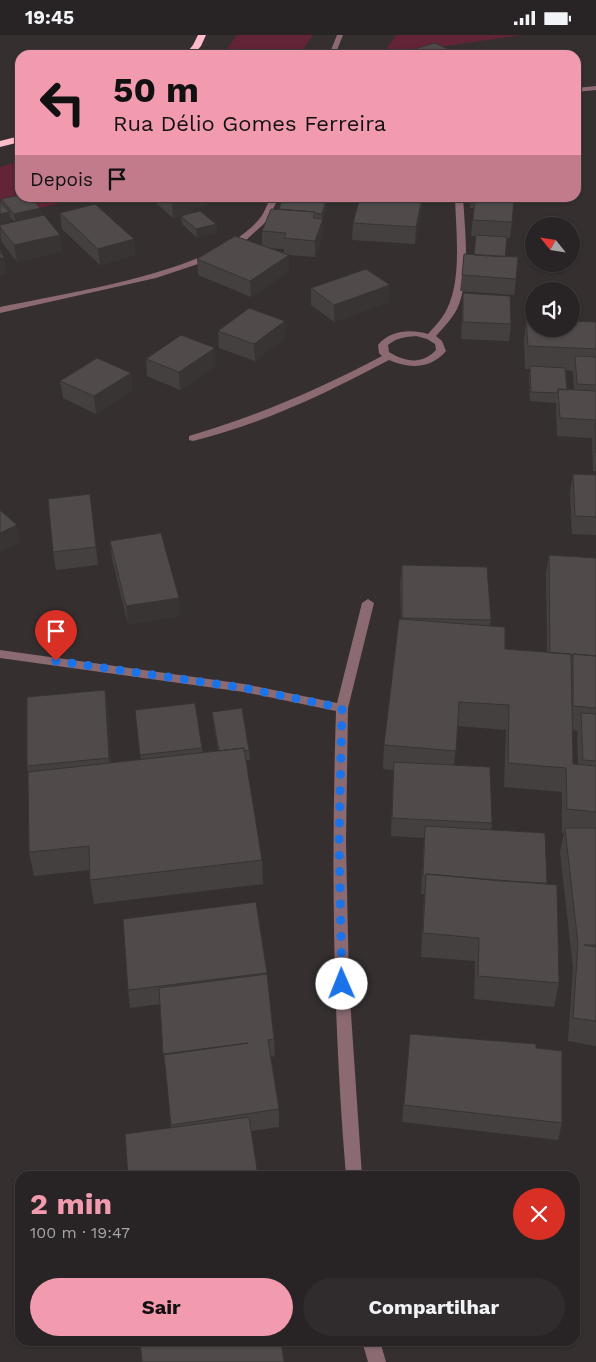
<!DOCTYPE html>
<html lang="pt">
<meta charset="utf-8">
<style>
body{margin:0;font-family:"Work Sans",sans-serif;background:#302b2c;color:#f1f3f6;height:100vh;display:flex;flex-direction:column;font-size:19px;white-space:nowrap}
*{box-sizing:border-box;margin:0}
p{font-size:16px;color:#a5a4a6}
.icon{flex:none;width:28px;height:28px;fill:none;stroke:currentColor;stroke-width:2;stroke-linecap:round;stroke-linejoin:round}
.map{position:relative;flex:1;overflow:hidden}
.panel{position:absolute;left:15px;top:1136px;width:565px;height:175px;display:flex;flex-direction:column;background:#282324;border-radius:15px;box-shadow:0 1px 4px #0004,0 0 0 1px #444041}
.panel>*{flex:none}
.guide{position:absolute;left:15px;top:15px;width:566px;height:152px;border-radius:15px;box-shadow:0 1px 4px #0004,0 0 0 1px #444041;background:#f29aae;color:#111;overflow:hidden}
.needle{width:32px;rotate:300deg}
.controls{position:absolute;left:525px;top:182px;display:grid;gap:10px}
.controls a{display:grid;place-items:center;width:55px;height:55px;border-radius:50%;background:#282324;box-shadow:0 1px 4px #0004,0 0 0 1px #444041;font-size:25px}
.pin{position:absolute;display:grid;place-items:center;width:42px;height:42px;color:#fff;margin:-51px -21px;border-radius:50% 50% 50% 0;rotate:-45deg;box-shadow:0 0 5px #0007}
.pin .icon{rotate:45deg}
.me{position:absolute;width:55px;margin:-28px;rotate:359deg;stroke-linejoin:round;filter:drop-shadow(0 0 4px #0008)}
.turn{display:flex;align-items:center;gap:18px;height:105px;padding:0 15px;font-size:22px}
.turn .icon{width:65px;height:65px;stroke-width:2.5}
.turn b{display:block;font-size:35px;line-height:42px}
.then{display:flex;align-items:center;height:48px;padding:0 15px;background:#0003;gap:10px;font-size:19px}
.round{display:grid;place-items:center;flex:none;width:52px;height:52px;border-radius:26px;background:#302b2c}
.head{display:flex;align-items:center;justify-content:space-between;height:85px;padding:0 15px}
h1{font-size:30px;font-weight:700;line-height:38px;color:#f29aae}
.button{display:flex;gap:10px;margin-top:auto;padding:10px 15px}
.button a{flex:1;height:58px;border-radius:30px;background:#f29aae;color:#111;font-size:20px;font-weight:700;line-height:58px;text-align:center}
.button a+a{background:#302b2c;color:#f1f3f6}
.status{display:flex;justify-content:space-between;align-items:center;height:35px;padding:0 25px;background:#282324;direction:ltr}
.status svg{height:14px;fill:currentColor}
.map>svg:first-child{display:block}
.green{fill:#622436}
.lines{fill:none;stroke-linecap:round;stroke-linejoin:round}
.minor{fill:#8b6a71;fill-rule:evenodd}
.highway{fill:#febdca;fill-rule:evenodd}
.wall{fill:#454040;fill-rule:evenodd}
.shaded-wall{fill:#383434}
.building{fill:#504a4b;stroke:#383434}
.route{stroke:#1a73e8;stroke-width:9;stroke-dasharray:0 16.2}
</style>
<div class="status"><b>19:45</b><svg viewBox="0 0 49 12"><path d="M0 12V9h3v3zM5 12V6h3v6zM10 12V3h3v9zM15 12V0h3v12zM26 1h20v11H26zM47 4h2v5h-2z"/></svg></div>
<div class="map">
<svg width="596" height="1327" viewBox="0 0 596 1327">
<rect width="100%" height="100%" fill="#352f30"/>
<path class="green" d="M237,0H313L299,20H222Z
M396,0H522L382,20Z
M20,126V162L79,163L40,173L0,180V132Z"/>
<g class="lines">
<path class="minor" d="M337,0H343L335,20H329Z
M596,51V55L576,57V53Z
M271,162H279L267,186L245,206L210,225L156,243L0,278V272C66,258 219,236 260,183C265,177 267,169 271,162Z
M455,162H463C465,196 471,243 457,274C452,284 443,293 436,301L442,306L446,316C431,334 409,334 389,325C327,358 262,389 193,406L189,405V401C257,381 320,354 382,321L379,318L378,310C390,295 411,294 428,299C435,291 443,283 447,274C462,244 456,196 455,162ZM416,301L427,304L435,309L436,315C422,330 405,327 389,317L388,310C396,303 405,302 416,301Z
M368,564L374,568L348,673L346,806L349,949L362,1141H346C333,986 331,831 336,676L244,657L0,623V615L244,649L337,668L362,568Z
M362,1306H380L386,1327H368Z"/>
<path class="highway" d="M198,0H206L201,11L193,20H185L193,10Z
M20,101V107L0,112V106Z"/>
</g>
<path class="wall" d="M149,162H206L207,170L194,173V177L173,183Z
M471,162L512,187L510,203H507L505,222L516,244L514,260L460,256L462,240L474,220L476,201H471L474,173H470Z
M422,163L421,179L415,209L352,205L353,188Z
M1,164L40,173L41,181L60,200L62,216L17,227L1,206L0,190L15,187L10,182L11,186L0,188V167L1,168Z
M327,170L323,185V200L315,222L289,220V236L251,262L198,240L197,224L262,210V196L279,174ZM268,213L284,214V218Z
M60,178L134,204L135,220L100,230L62,194Z
M181,181L216,189L217,198L197,203L182,189Z
M311,253L389,267L334,287L311,270Z
M463,258L511,289L509,306L461,304Z
M526,284L596,287V436H593L592,403L557,401L556,368L530,366L529,341L530,334H525L524,306ZM565,335L573,336L574,355H567Z
M218,296L285,303L255,326L219,313Z
M146,324L216,330L180,355L147,341Z
M131,338L132,355L96,379L63,363L60,346Z
M573,439L596,440V500L572,499L570,457Z
M90,459L98,530L56,535L53,517Z
M110,506L180,581L128,589L112,524Z
M549,520L596,523V1011L568,1006L573,933L560,817L564,798H562V757L504,752L506,695L458,691L454,730L492,788L491,795L545,798L546,849L559,948L554,972L474,964L475,926L421,922L424,859H421L424,803L391,801L393,735L383,734L384,710L401,584L400,548L402,530L491,585L490,591L505,614L547,617L546,538ZM572,695L578,696L577,702L578,729H573Z
M105,655L108,673L111,728L141,725L135,675L202,713L203,718L218,716L213,687L212,677L249,715L250,725H246L262,825L263,849L94,869L90,845V835L34,841L29,817L28,738L27,731Z
M267,938L274,1004L275,1021L271,1022L279,1074V1092L251,1096L171,1093L166,1036L163,1019L160,969L130,973L128,955Z
M410,999L536,1013L562,1088L558,1105L402,1087Z"/>
<path class="shaded-wall" d="M188,162H206L207,170L194,173V177L173,183L172,167Z
M327,162V170L323,185V200L315,222V206L322,186V179Z
M422,163L421,179L415,209L416,192Z
M40,173L41,182L16,188L14,179Z
M9,177L11,186L0,188V179Z
M216,189L217,198L197,203L196,194Z
M60,200L62,216L17,227L14,210Z
M134,204L135,220L100,230L98,214Z
M289,220V236L251,262L250,246Z
M0,223H4L7,239L0,240Z
M390,250L389,267L334,287V270Z
M285,286V303L255,326L254,309Z
M215,313L216,330L180,355L179,337Z
M131,338L132,355L96,379L94,361Z
M17,490L20,508L0,517V498Z
M179,563L180,581L128,589L126,571Z
M105,655L108,673L112,741L109,723Z"/>
<path class="building" d="M435,8L460,20H399L397,19Z
M20,160V162H30L40,173L14,179L1,164Z
M167,162H188L172,167Z
M283,162H327L322,179L314,178L315,177L279,174Z
M360,162L422,163L416,192L353,188Z
M471,162H475V165L470,164Z
M475,162L514,163L512,187L473,185Z
M0,167L9,177L0,179Z
M95,169L134,204L98,214L60,178Z
M271,174L315,177L313,183L323,184L315,206L284,203L286,198L262,196Z
M200,176L216,189L196,194L181,181Z
M44,180L60,200L14,210L0,192V190Z
M476,200L507,202L505,222L474,220Z
M235,201L289,220L250,246L197,224Z
M0,215L4,223H0Z
M464,219L518,222L516,244L462,240Z
M366,234L390,250L334,270L311,253Z
M463,258L510,261L511,289L463,287Z
M249,273L285,286L254,309L218,296Z
M526,284H534V294H571V286L596,287V314L528,311Z
M181,300L215,313L179,337L146,324Z
M575,321L596,322V350L577,349Z
M97,323L131,338L94,361L60,346Z
M530,331L565,333L567,355L558,354V358L531,357Z
M558,354L596,356V385L560,383Z
M595,388H596V418Z
M573,439L596,440V482L575,481Z
M90,459L96,512L53,517L48,464Z
M0,475L17,490L0,498Z
M161,498L179,563L126,571L110,506Z
M549,520L596,523V621L573,619L572,622H571V619L550,618Z
M402,530L487,532L491,585L402,583Z
M399,584L505,592V614L571,619L573,729L596,731V777L567,774L566,733L508,728L509,670L459,667L456,716L384,710Z
M573,619L596,621V673L573,671Z
M105,655L109,723L27,731V662Z
M195,668L202,713L140,720L135,675Z
M242,673L249,715L244,716V713L219,716L212,677Z
M581,678L596,679V726L583,725Z
M244,713L262,825L90,845L89,811L29,817L28,737Z
M394,727L490,732L492,788L392,783Z
M425,791L545,798L547,848L501,846L426,839V841H423Z
M565,793H596V910H584L596,912V986L573,983L578,909Z
M426,839L557,850L559,948L478,941L479,903L423,898Z
M256,867L267,938L128,955L123,884Z
M267,939L274,1004L268,1005L279,1074L171,1090L164,1020L248,1008L163,1019L159,953Z
M410,999L536,1009V1013L562,1016V1088L404,1070Z
M249,1082L258,1141H128L125,1099Z
M140,1306H281L284,1327H142Z"/>
<g class="lines">
<path class="route" d="M56,626L244,653L342,673L339,806L342,949"/>
</g>
</svg>
<div class="controls">
<a><svg class="needle" viewBox="-14 -14 28 28"><path d="M0-13l5 13h-10z" fill="#e53935"/><path d="M0 13l5-13h-10z" fill="#a5a4a6"/></svg></a>
<a><svg class="icon" aria-label="sound" viewBox="0 0 24 24"><path d="M4 9h4l5-4v14l-5-4H4zM17 9q2 3 0 6"/></svg></a>
</div>
<div class="pin" style="left:56px;top:626px;background:#d93025"><svg class="icon" aria-label="arrive" viewBox="0 0 24 24"><path d="M6 21V4h12l-3 4 3 4H6"/></svg></div>
<svg class="me" style="left:342px;top:949px" viewBox="-20 -20 40 40"><circle r="19" fill="#fff"/><path d="M0-13L10 11 0 6-10 11z" fill="#1a73e8"/></svg>
<div class="guide">
<div class="turn"><svg class="icon" aria-label="left" viewBox="0 0 24 24"><path d="M17 20v-9H6M10 6l-5 5 5 5"/></svg><div><b>50 m</b>Rua Délio Gomes Ferreira</div></div>
<div class="then">Depois<svg class="icon" aria-label="arrive" viewBox="0 0 24 24"><path d="M6 21V4h12l-3 4 3 4H6"/></svg></div>
</div>
<section class="panel">
<div class="head"><div><h1>2 min</h1><p>100 m · 19:47</p></div><a class="round" style="background:#d93025;color:#fff"><svg class="icon" aria-label="close" viewBox="0 0 24 24"><path d="M6 6l12 12M18 6L6 18"/></svg></a></div>
<div class="button"><a>Sair</a><a>Compartilhar</a></div>
</section>
</div>
